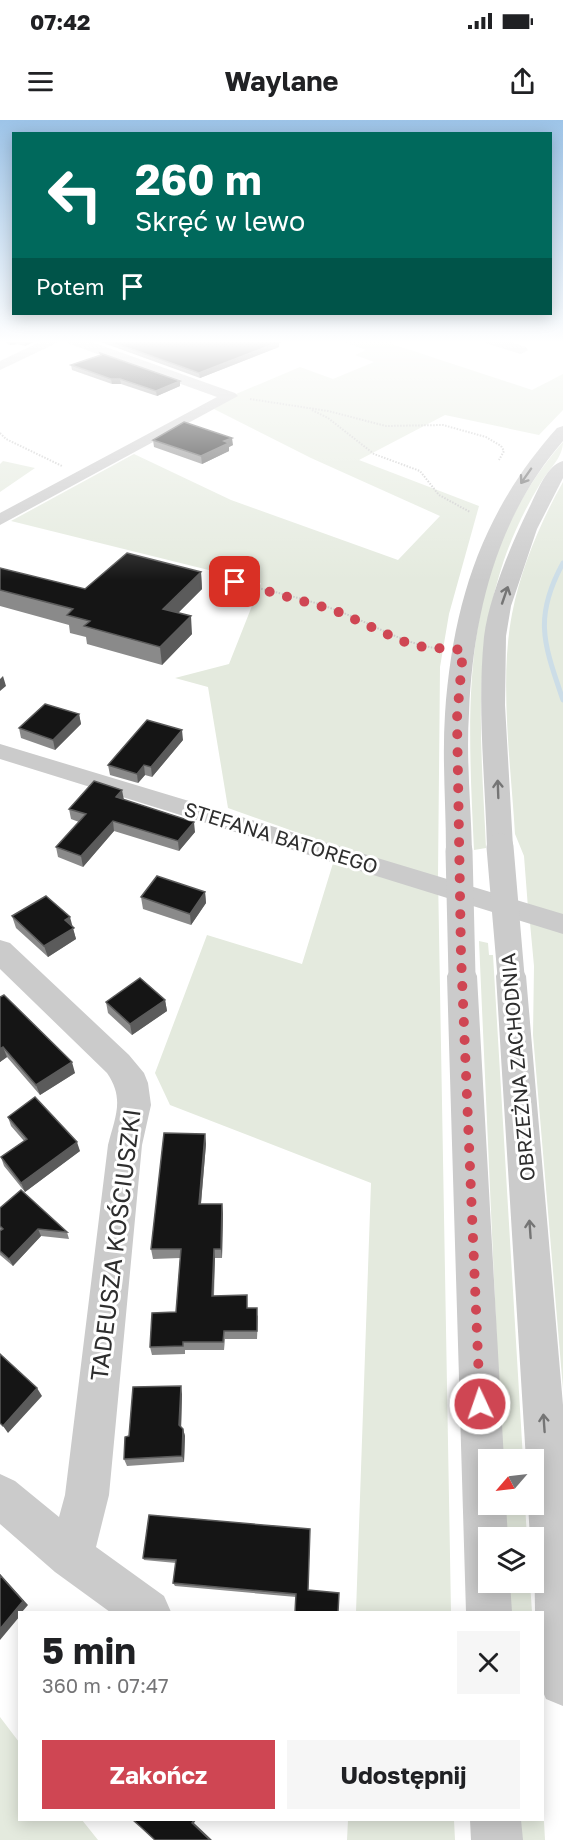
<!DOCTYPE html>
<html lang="pl">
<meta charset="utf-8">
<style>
body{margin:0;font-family:"Golos Text",sans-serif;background:#f6f6f6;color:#202124;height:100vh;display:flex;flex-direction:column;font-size:22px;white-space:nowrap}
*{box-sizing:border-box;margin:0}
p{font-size:20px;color:#757577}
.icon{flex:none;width:33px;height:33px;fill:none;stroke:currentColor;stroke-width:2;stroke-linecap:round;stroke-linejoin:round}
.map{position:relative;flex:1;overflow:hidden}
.drawer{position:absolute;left:18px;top:1491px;width:526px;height:210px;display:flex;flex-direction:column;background:#fff;border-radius:0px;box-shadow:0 3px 15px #0003}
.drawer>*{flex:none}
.banner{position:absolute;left:12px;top:12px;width:540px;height:183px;border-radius:0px;box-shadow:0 3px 15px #0003;background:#00695c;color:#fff;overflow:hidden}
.needle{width:39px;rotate:242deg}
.buttons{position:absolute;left:478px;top:1329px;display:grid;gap:12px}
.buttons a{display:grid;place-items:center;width:66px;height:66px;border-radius:0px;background:#fff;box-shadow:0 3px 15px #0003;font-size:30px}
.pin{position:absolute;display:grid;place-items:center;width:51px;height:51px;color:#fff;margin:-26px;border-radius:12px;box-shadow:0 3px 9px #0006}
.me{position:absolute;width:66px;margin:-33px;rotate:357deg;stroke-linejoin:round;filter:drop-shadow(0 0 4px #0008)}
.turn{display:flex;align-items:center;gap:21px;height:126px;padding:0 24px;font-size:27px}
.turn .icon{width:78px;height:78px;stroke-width:2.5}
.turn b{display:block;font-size:42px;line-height:51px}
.then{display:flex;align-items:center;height:57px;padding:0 24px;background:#0003;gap:12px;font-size:22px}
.round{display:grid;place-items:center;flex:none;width:63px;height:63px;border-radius:0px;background:#f6f6f6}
.summary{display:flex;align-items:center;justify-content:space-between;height:102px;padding:0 24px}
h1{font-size:36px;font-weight:700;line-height:45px}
.button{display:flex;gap:12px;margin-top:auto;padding:12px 24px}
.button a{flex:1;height:69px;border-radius:0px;background:#cf4653;color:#fff;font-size:24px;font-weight:700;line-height:69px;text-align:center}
.button a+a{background:#f6f6f6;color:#202124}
.status{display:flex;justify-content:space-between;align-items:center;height:42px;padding:0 30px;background:#fff;direction:ltr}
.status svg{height:16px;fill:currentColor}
header{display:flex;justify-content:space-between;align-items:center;height:78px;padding:0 24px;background:#fff;font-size:27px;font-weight:700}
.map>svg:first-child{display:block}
.green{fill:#e4eade}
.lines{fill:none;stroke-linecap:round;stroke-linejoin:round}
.stream{stroke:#ccdde7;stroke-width:5}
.path{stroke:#cbcbcb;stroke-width:2;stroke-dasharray:1.5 1.5;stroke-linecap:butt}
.minor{fill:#cbcbcb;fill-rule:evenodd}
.minor-bridge{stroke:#cbcbcb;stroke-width:27}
.wall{fill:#8a8a8a}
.shaded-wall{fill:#5b5b5b}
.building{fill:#151515;stroke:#5b5b5b;stroke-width:1.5}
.oneway{stroke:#757575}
.route{stroke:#cf4653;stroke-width:10;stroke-dasharray:0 18}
.labels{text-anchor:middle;stroke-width:6;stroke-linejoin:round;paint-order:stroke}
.street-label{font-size:20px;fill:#2e2e2e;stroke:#fff}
.near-street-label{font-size:24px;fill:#2e2e2e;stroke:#fff}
</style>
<div class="status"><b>07:42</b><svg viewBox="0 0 49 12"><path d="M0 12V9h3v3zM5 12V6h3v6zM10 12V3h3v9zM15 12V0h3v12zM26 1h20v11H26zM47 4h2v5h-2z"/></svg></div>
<header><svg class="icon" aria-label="menu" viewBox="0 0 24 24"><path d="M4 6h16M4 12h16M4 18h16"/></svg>Waylane<svg class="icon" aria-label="share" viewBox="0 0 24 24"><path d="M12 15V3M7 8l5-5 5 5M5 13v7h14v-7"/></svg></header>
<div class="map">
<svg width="563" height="1720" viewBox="0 0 563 1720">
<rect width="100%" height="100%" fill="#fff"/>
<path class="green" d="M338,220H395L389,223L532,270L563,254V290L539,315L445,295L359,340L479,386L449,494L440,547L438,756L451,1492H356L371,1063L170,985L155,953L207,815L302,844L338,727L228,688L208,567L175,558L229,544L261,463L11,401L134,334L231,380L398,440L440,396L311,338L214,289L236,274L300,247L333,259L374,242L355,235L366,230Z
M563,322C563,338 548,350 540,364C523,392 508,424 499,456C472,544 482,637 486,728L474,730C467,581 458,443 563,322Z
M3,341L35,348L0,372V344Z
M563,362V798L528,788L524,736L515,714C511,646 499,561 512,494C521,448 540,403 563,362Z
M530,803L563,813V1269L533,915L534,846Z
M479,821L488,823L489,835H493L523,1339H502Z
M504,1385H525L527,1417H506Z
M508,1463H530L532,1492H509Z
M0,1597L19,1622L20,1700H82L98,1720H0Z
M543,1683L545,1720H520L519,1700H543Z
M348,1700H454L455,1720H347Z"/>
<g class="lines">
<path class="stream" d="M563,443C533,498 544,524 563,580"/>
<path class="path" d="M250,279L328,291L386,306L443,305L486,317L501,326L504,331L499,340
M312,290L328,298L374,334L420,351L439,375L470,392
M0,313L6,319L62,346
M235,462C268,471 301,477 333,489C370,502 401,524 441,529"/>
<path class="minor" d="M44,220H63L0,250V241Z
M65,220H86L235,273L238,276L0,405V393L217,277L67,223Z
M483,220H504L526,227L528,230L521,234L485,223Z
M563,306V321C497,397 473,494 469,593C466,639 471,685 472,731L468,737L459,740L450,737L446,731C446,686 442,640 445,594C453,482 482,392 557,308Z
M563,341V358L537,409L511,486L506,516L505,585L513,727L509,733L500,736L491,733L487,727C485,658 477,586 484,517C489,476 513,420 531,384C538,370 547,345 563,341Z
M0,624L563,794V814L0,639Z
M0,820L10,823L129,935L144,953L148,963L151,985L142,1025L109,1375L96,1427L164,1476L171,1492H110L55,1452L0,1404V1354L15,1361L59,1397L65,1375L108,1025C115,997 125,979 107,953L0,849Z
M462,845L473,848L477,856L504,1340H489V1384H506L508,1418H489V1462H510L512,1492H466L447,856L451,848Z
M511,845L522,848L526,856L563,1285V1586L546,1579L543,1572V1492H535L534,1418H530L528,1384H534V1340H526L496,856L500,848Z
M470,1700H521L523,1720H471Z"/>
<path class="minor-bridge" d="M500,727L511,856
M459,731L462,856"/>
</g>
<path class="wall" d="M1,220H38L25,226L17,224L10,225Z
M95,220H273L279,227L200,258Z
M71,245L180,261V266L157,276L121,264H112L72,250Z
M153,320L233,325L229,327V331L202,344L154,327Z
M0,448L85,469L201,452L202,469L178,493L192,514L162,545L87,524L86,517L70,513L69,505L0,486Z
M79,594L81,604L55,630L21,618L19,608Z
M183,620L152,657L145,655L138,663L110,655L108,645Z
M124,680L195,712L179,731L114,711L83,747L58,737L56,727L79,702L71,699L69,689Z
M205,772L206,783L191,805L143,789L141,777Z
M12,796L72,806L76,819L48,837L16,808Z
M0,877L75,953L40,975L7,937L0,942Z
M165,880L167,891L132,915L108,893L106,882Z
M8,997L80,1031L25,1072L4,1046L1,1037L24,1021L11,1006Z
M205,1014L206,1024L201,1084H222L223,1094L222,1138H215L214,1176L248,1188L258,1196L257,1219H225L224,1230H185V1234L152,1235L150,1227L176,1192L180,1138L153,1139L151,1129Z
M0,1088L67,1112L69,1119L41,1116L13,1146L0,1135Z
M182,1274L181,1307L183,1309L185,1316L184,1342L127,1346L124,1339L129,1316Z
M310,1409L296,1477L175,1466L173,1463L176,1443L144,1440L143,1438Z"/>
<path class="shaded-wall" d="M10,220H16L17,224L10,225Z
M27,220H38L25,226V222Z
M279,222V227L200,258L199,253Z
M111,259H120L121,264H112Z
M180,261V266L157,276L156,271Z
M232,318L233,325L229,327V331L202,344L201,336L224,321Z
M201,452L202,469L165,506L163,489Z
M191,496L192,514L162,545L160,527Z
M3,556L6,566L0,571V559Z
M79,594L81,604L55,630L53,620Z
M182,610L183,620L152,657L151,647Z
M144,645L145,655L138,663L137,654Z
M122,670L124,680L116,677Z
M113,701L114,711L83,747L81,736Z
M194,702L195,712L179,731L178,721Z
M205,772L206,783L191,805L190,794Z
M70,797L76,819L48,837L44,826L65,800Z
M165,880L167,891L132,915L130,904Z
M3,927L7,937L0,942V929Z
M72,942L75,953L40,975L36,965Z
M205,1014L206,1024L200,1094L199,1084Z
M77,1022L80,1031L25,1072L21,1063Z
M222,1084L223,1094L222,1138L221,1129Z
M38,1109L41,1116L13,1146L9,1139Z
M214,1129L215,1138L213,1184L212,1176Z
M181,1266L182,1274L181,1312L179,1305Z
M37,1268L42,1276L8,1313L3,1306Z
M183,1309L185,1316L184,1342L182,1336Z
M0,1454L28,1485L22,1492H20V1496L0,1520Z
M194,1700H196L194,1703L212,1720H210L192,1703Z"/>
<path class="building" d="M106,220H273L279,222L199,253Z
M100,233L180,261L156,271L120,259H111L71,245L101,235Z
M184,302L232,318L224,321L229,323L201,336L153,320Z
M127,433L201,452L163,489L191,496L160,527L84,506L90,501L67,495L73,489L0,470V448L85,469Z
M45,584L79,594L53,620L19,608Z
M147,600L182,610L151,647L144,645L137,654L108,645Z
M94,661L122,670L116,677L194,702L178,721L113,701L81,736L56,727L86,694L69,689Z
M157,756L205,772L190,794L141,777Z
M46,776L70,797L65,800L74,808L44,826L12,796Z
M140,858L165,880L130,904L106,882Z
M4,875L72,942L36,965L3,927L0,929V877Z
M35,977L77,1022L21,1063L1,1037L27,1019L8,997Z
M164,1013L205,1014L199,1084H222L221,1129H214L212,1176L247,1175V1188H257V1211H224L223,1222H183V1226L150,1227L152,1193L176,1192L181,1129H151Z
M21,1070L67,1112L38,1109L9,1139L0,1131V1111L3,1109L0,1106V1088Z
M0,1234L37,1268L3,1306L0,1303Z
M181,1266L179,1305L183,1309L182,1336L124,1339L125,1317L129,1316L133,1267Z
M149,1395L310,1409L308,1470L339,1473L338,1492H295L296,1474L173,1463L176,1440L143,1438Z
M0,1455L23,1481L0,1509Z
M133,1700H194L192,1703L210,1720H155L142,1708Z"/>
<defs><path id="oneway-shaft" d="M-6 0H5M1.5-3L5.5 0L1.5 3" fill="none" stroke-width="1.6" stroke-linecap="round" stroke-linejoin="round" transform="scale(1.5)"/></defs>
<g class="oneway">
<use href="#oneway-shaft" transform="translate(526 356) rotate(125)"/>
<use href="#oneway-shaft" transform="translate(505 475) rotate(-71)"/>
<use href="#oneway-shaft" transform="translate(498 669) rotate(-92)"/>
<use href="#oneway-shaft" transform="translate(530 1109) rotate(-94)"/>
<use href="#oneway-shaft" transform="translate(544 1303) rotate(-94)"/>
</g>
<linearGradient id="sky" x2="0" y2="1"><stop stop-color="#9dc4e8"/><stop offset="0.48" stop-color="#fff"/><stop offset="1" stop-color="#fff" stop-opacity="0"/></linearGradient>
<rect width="563" height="461" fill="url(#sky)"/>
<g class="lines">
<path class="route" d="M235,462L334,490L402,521L423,527L463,530L457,598L461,835L480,1284"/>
</g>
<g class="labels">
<g class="street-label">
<text transform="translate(281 718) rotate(17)" y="7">STEFANA BATOREGO</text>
<text transform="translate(518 947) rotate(-95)" y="7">OBRZEŻNA ZACHODNIA</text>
</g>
<g class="near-street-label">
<text transform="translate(116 1125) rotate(-83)" y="8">TADEUSZA KOŚCIUSZKI</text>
</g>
</g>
</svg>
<div class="buttons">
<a><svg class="needle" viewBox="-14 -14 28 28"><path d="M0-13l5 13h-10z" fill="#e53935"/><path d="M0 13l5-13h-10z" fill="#757577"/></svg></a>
<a><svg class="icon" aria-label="layers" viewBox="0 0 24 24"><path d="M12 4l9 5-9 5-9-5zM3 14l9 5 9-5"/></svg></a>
</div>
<div class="pin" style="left:235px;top:462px;background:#d93025"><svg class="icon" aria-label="arrive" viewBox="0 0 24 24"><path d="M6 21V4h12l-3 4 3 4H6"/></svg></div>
<svg class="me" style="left:480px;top:1284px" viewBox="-20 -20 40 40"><circle r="17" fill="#cf4653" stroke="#fff" stroke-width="3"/><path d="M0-11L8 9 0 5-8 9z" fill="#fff"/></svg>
<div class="banner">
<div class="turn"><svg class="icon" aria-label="left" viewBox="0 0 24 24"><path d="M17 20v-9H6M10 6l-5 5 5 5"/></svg><div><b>260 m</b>Skręć w lewo</div></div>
<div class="then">Potem<svg class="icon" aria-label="arrive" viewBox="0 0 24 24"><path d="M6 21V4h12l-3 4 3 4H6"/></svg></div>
</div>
<section class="drawer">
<div class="summary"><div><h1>5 min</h1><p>360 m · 07:47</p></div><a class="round"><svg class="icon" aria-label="close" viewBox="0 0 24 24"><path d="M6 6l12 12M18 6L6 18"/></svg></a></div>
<div class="button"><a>Zakończ</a><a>Udostępnij</a></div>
</section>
</div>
